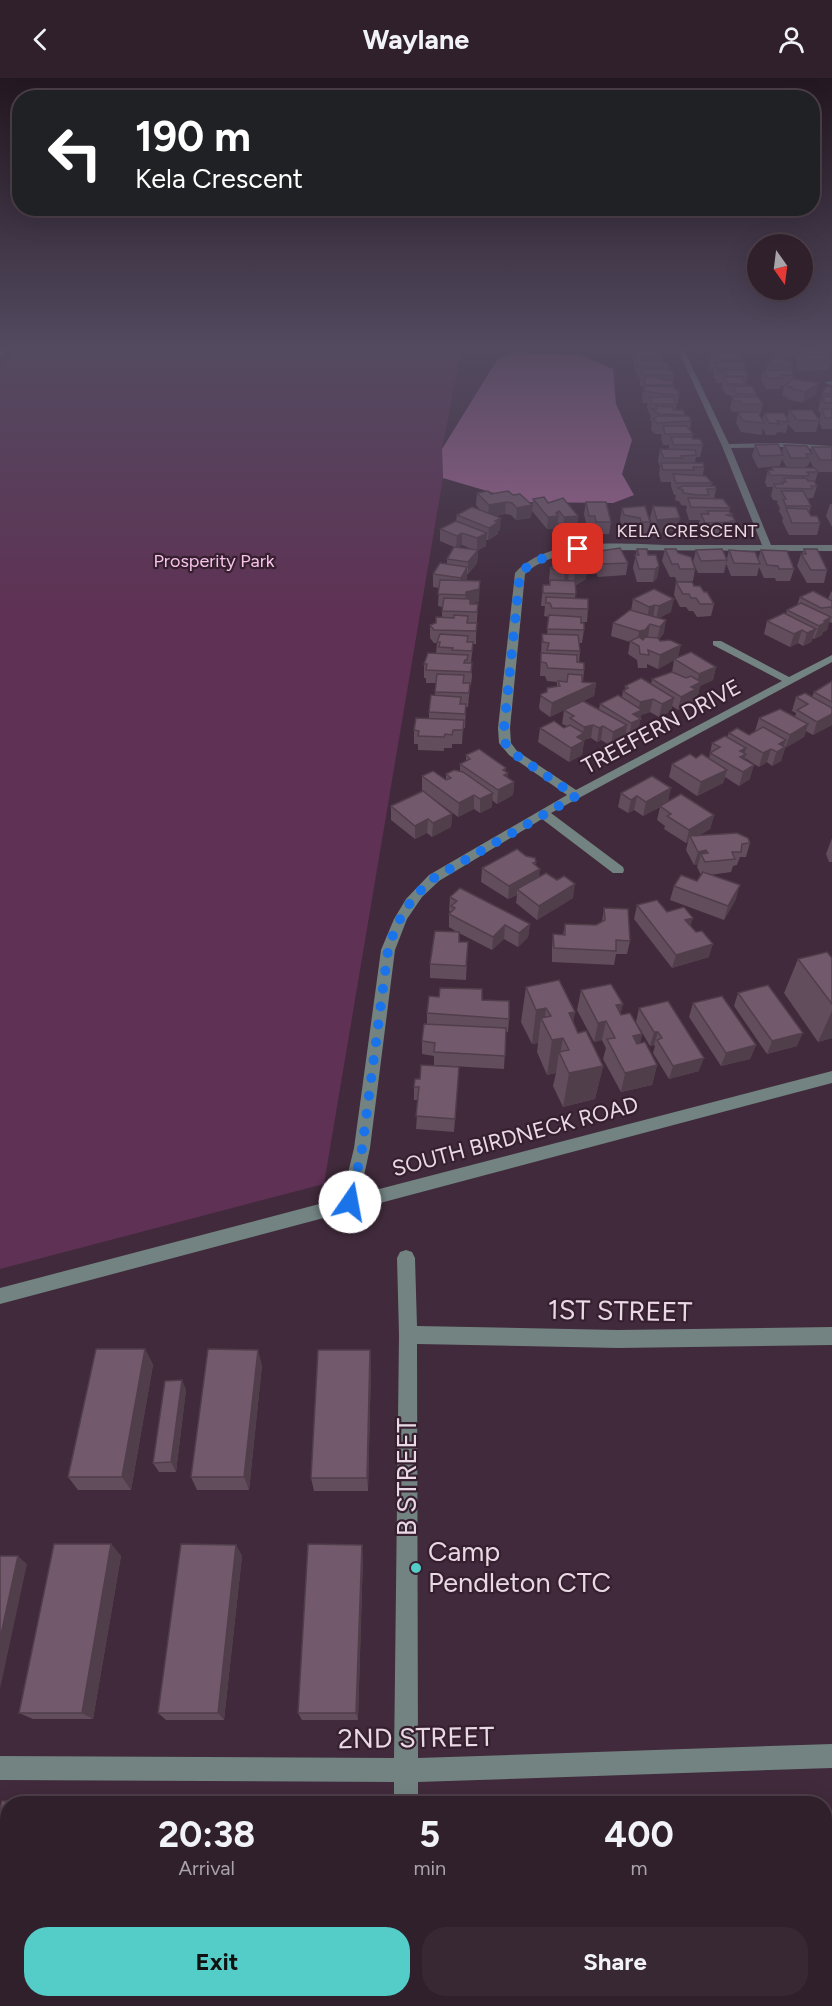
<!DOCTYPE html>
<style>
body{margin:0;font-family:Figtree,sans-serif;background:#382834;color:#f1f3f6;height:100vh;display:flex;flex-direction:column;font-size:22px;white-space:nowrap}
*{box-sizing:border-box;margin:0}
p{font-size:20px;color:#a8a3a9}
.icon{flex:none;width:33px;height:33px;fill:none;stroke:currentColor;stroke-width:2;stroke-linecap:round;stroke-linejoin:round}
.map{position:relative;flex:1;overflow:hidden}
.details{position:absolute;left:0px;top:1718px;width:832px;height:212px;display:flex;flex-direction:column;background:#30202c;border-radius:24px 24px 0 0;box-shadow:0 6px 24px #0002,0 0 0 2px #4b3e48}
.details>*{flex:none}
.guide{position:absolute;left:12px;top:12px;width:808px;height:126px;border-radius:24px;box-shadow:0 6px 24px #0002,0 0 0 2px #4b3e48;background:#202124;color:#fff;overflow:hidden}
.needle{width:39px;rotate:166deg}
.buttons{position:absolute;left:747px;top:156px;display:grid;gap:12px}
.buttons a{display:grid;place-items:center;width:66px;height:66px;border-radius:50%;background:#30202c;box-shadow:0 6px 24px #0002,0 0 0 2px #4b3e48;font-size:30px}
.pin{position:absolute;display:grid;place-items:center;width:51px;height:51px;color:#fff;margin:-26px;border-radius:12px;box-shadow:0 3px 9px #0006}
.me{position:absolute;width:66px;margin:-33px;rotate:12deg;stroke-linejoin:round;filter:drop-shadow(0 0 4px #0008)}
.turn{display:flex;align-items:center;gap:21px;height:126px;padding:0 24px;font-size:27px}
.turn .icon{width:78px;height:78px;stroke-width:2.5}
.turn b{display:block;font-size:42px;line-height:51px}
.eta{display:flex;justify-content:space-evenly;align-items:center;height:102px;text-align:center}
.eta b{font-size:36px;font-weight:700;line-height:42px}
.action{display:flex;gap:12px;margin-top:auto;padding:12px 24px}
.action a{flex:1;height:69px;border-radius:24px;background:#54cdc8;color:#111;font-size:24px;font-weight:700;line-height:69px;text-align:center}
.action a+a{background:#382834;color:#f1f3f6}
header{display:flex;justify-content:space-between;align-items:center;height:78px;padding:0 24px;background:#30202c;font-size:27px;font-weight:700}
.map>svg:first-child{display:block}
.green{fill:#5f3154}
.water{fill:#a16692}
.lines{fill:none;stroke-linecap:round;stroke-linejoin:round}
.minor{fill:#728381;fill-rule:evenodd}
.wall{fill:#624d5c;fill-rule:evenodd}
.shaded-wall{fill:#503e4b}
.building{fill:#72596b;stroke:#503e4b;stroke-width:1.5}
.route{stroke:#1a73e8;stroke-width:10;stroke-dasharray:0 18}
.poi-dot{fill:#54cdc8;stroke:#362030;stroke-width:2}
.labels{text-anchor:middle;stroke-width:4.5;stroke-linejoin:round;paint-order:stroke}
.far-street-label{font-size:18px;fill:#e8d9e4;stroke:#362030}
.far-park-label{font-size:18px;fill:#f7c3e9;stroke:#362030}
.street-label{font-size:22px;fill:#e8d9e4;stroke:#362030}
.near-street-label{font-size:27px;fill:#e8d9e4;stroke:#362030}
.near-poi-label{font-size:27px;fill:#e8d9e4;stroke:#362030;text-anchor:start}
</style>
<header><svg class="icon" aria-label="back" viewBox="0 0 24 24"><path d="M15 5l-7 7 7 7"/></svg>Waylane<svg class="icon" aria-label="person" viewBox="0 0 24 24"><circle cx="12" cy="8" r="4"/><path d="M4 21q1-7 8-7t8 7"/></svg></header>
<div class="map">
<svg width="832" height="1928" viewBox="0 0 832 1928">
<rect width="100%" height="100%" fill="#402a3b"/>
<path class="green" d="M17,270H462L442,371L443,400L324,1106L0,1191V290Z"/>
<path class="water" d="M512,275L578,276L613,291L616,326L632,362L622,396L634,417L613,425L524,424L443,400L442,371L497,282Z"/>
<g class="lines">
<path class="minor" d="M4,270H10L0,280V274Z
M677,270H683L729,366L784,365L832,368V372L784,369L731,370L771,467H832V473L590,472C566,476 543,479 525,496L510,650L511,665L517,673L576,712L782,603L713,567V563H721L789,599L832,577V584L551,735L623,789L624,792L623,795H613L542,741L439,803L422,819L407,841L395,872L370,1070L360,1116L832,993V1005L0,1226V1210L342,1120L354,1070L381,872L394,841L406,821L429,797L567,717L509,677L499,665L498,650L515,495C548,458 620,466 665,467C697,467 729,467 762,467L722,368Z
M832,303V307L824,305L826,304Z
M406,1172L412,1174L415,1180L417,1248L618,1252L832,1249V1267L618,1270L417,1266L418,1680L832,1666V1690L418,1704V1725H394V1704L0,1702V1678L394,1680L399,1257L397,1180L400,1174Z
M392,1922H418V1928H392Z"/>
</g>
<path class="wall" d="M630,270H658L660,272L659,273L663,277L662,285L669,289L668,292L674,297L673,309L679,317L677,328H676V332L685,337L684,338L691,343L690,352L693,356L692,359L693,361L703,367L700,379H696L695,385L704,389L703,397L712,405L711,408L716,411L714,421L730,430L729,434L732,436V438L735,443L732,455H730L729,457H702L698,448L700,442H689L686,432L687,428L681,427L680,424L675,422L676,417H674L671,408V404H661L659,396L660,389L658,383L660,371L669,372V367H663L661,360L662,356H655L651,352L652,344L650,342L651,337H650L647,330L648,325H643L642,319L644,308H640V299H637L633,284L632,273H631Z
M703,270H740L741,273L739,283L746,290L745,293L748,298L746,308L756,316V319L763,326L760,337L762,342L764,335L787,340L789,332L819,342L821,335L818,333L822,315L832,308V351H822L819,343L816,354H795L788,346L786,355L777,354L776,357H766L763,350L762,357L741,354L736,345L738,335V334H732L730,330L732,322L731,317H726L722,310L723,305H716V301H715L713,296L714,292H711L708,288L710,278H712V275H708Z
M777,270H819L823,276L822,277L831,282L828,292L799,293L796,288L797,285L795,283L796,277H781Z
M768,286H791L792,294L794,297L792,302L816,316L802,325L787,321V319L782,318L784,308H781L780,311H766L761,303L763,292H766Z
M755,367L782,374L784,367L811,375L812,369H832V394H818L815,404L817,408L813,420H809L808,423L811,428L809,435L811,438L820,445L817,457H789L782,443L783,440L779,433L780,430L777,425L778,423L773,422L771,418L773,409H767L765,404L768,392H771L772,389L787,390L782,381L780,388L758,390L752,378ZM810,383L814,390H805L806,388H808Z
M477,415L513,417L532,427L531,440L516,442L511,437L505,436L496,438L500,452L498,453V456L488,462H486V468L478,472L477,485L468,496H467L466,503L479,524L470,525L478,526L476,558V566H473L471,585L472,598L471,607H470L468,629H466L465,650H463L462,666H452V670H444V673L418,672V666H414V652L429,640V634L435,617L436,605H426V600H424V586L436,575L437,565H434L430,560V547L436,545L442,539V529L438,528L439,510L433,509V496L447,486V481L454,469L440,463V451L456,443L457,437L481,433L476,427ZM462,467L474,472L457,470Z
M533,421L548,425L578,438L577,450L563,452L558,445L557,450L547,451L532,433Z
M586,424L611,444L609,456H594L593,450H587L584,436Z
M830,426H832V449L826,438Z
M653,428L677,452L655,455L650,440Z
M622,430L650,444L648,456H639L638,452L622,449L620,442Z
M637,471L648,477L659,488L657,500L653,504H637L633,490Z
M665,471L678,475L695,491L693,503L677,504L675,499H670L662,483Z
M804,471L827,492L824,505H807L797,488L801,476H802Z
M696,472L727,482L724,495H698L693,484Z
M729,472L758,481L761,472L794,491L790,503H776L775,500H764L759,489L757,498H731L726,485Z
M593,474L628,485L626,497L598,499L592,486Z
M553,484L586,501L576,507L575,521L588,531L587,544H581L584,552L582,565H579L580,573L579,585L584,592L583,604L596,605L594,618L583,623L599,631L600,626L622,619L623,613L625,612V608L651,607L652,601L672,594L674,582L658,591L647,586V590H638L637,582L628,576L630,564L611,558L613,545L631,533L633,521L654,511L671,534L659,540L664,555L659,561L660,563L678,580L716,589L713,602L700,608L698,617L694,620L693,625L678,632L672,628L671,633L659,639L650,634L641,637L638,654L629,659L625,657V661L611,668L601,662L597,664L591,660L583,662L584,663L582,677L569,684L538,664L540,650H564L567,648L562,646L564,632L550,639L540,632L539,629L541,616L557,608V604L547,603L545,598H540L542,556H547L549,539L544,538L545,528H541L543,507H549L550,503H549L550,490L552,489Z
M676,504L694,508L704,514L714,526L711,538L697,539L693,533H689L686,529H680L674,517Z
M832,513V545L829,544L827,552L823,554L822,557L814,561L813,560L811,564L803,568L798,565L790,569L764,556L767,543L786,536L787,532L797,527L800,519L828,521L831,514Z
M832,603V647L813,657L806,653L804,659L785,670L781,683L772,688L767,684L759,689L745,680L750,701L739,708L725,699L723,705L697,718L669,699L672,686L696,680L709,681L712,665L727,659L729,655L749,657L755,653L759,640L795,639L796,635L792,633L796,619H812L814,614Z
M466,677L508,695L507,699L514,704L513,717L497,726L492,722V729L480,735L474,731L458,739L422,712V698L446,702V696L460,694V686L466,683Z
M621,715L668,724L714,737L710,751L698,758L750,765L746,779H740L737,787L733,788L731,794L710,797L736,821L724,842L670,822L674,808L697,803L701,797L697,789L698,787H694L686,772L688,764L686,765L664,751L665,748L657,742L660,729L643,738L634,732L628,735L618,729Z
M391,728L452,736L451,749L432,759L427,755L415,761L391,742Z
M832,760V784H829L826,776Z
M526,778L536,784V787L539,799L573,820L537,842L516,825L517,817L508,821L481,804L482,790Z
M450,819L530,846L528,859L518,869L504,861L492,872L459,855V864H468L466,902L430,900V886L457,854L449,849V836L451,834L449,833Z
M637,827L667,834L691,848L709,879L672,890L634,841Z
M604,830L630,863L627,876H616L614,887L552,884V870L553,856L563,857L565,846L596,847L602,844Z
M832,880V960L818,964L784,915L798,881Z
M526,909L575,934L573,944L578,955L603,988L595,1021L563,1029L553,1008L556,995L547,997L537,974L538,965L532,966L521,944Z
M581,912L623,926L620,936L642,956L640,965L657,987L652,1007L621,1014L603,981L606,970L602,962L594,964L577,932Z
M738,915L797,968L767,976L734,928Z
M482,922L509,941L508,954H506L504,991L434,987V978L422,976V963L427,946V935Z
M693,925L756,967L750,981L721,988L689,939Z
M639,930L699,993L669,1001L653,975L655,968L654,967L650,968L636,944Z
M459,989L454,1054L416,1051L418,1022H414V1009L420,1001Z
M145,1271L153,1287L131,1412H78L68,1399Z
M370,1272L371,1287L368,1413H314L311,1400Z
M262,1287L249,1412H197L191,1399Z
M182,1302L186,1312L176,1394H159L153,1385Z
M111,1466L121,1478L93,1641H33L19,1635Z
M236,1467L242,1478L224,1642H166L158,1635Z
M363,1478L358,1642H302L298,1635Z"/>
<path class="shaded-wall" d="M819,305L816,316L802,325L805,314Z
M506,424L505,436L488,439L489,427Z
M532,427L531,440L516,442L517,430Z
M559,433L557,450L547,451L548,439Z
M578,438L577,450L563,452L564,439Z
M501,440L500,452L498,453V456L488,462L489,450L495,443Z
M680,440L677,452L655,455L657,442Z
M462,455V467L456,470L457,458Z
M487,455L486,468L478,472L477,485L468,496V484L477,473V460Z
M588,488L586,501L573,508L575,496Z
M659,488L657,500L653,504L655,491Z
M467,489V501L460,513L461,500Z
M569,493L568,506L563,509L565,496Z
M480,503L479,524L470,525L465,530L466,514Z
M674,521L671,534L656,541L659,528Z
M655,527L653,540L647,542L649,529Z
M831,539L827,552L823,554L822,557L814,561L819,548L824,543Z
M666,542L664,555L657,562L660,549Z
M650,546L648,559L637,566L639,553Z
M816,551L811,564L803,568L807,555Z
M802,552L798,565L790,569L794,556Z
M681,567L678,580L658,591L660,577Z
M716,589L713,602L700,608L698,617L694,620L693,625L678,632L681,619L691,609L697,606L699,596Z
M596,605L594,618L550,639L552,625Z
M674,620L671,633L659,639L662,626Z
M653,621L650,634L641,637L638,654L629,659L633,636L638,634L640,624Z
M832,636V647L813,657L817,644Z
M808,646L804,659L785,670L790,657Z
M593,647L591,660L583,662L584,663L582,677L569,684L571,670L577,659L583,656L584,649Z
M627,647L625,661L611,668L613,654Z
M603,648L601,662L597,664L599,650Z
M786,662L783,670L785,669L781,683L772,688L779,666Z
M746,670L744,677L746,676L742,689L740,673Z
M771,671L767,684L759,689L763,675Z
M754,687L750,701L739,708L743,694Z
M506,690V696L508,695L507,707L514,704L513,717L497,726L498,712L503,692Z
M727,692L723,705L697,718L701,704Z
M671,710L668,724L643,738L646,724Z
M493,715L492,729L480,735V721Z
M474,717V731L458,739L459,725Z
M637,718L634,732L628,735L631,722Z
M452,736L451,749L432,759L433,745Z
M714,737L710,751L692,762L690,758L688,764L686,765L689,752Z
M428,741L427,755L415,761V748Z
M706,772L704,780L701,776L698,787H694L698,774Z
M536,784L535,794L540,791L539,804L517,811V817L508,821L509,808Z
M575,806L573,820L537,842L539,828Z
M740,807L736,821L724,842L728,828Z
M693,840L689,853L685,842Z
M530,846L528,859L518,869L519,855Z
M505,847L504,861L492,872L493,859Z
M713,866L709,879L672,890L676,877Z
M623,926L618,945L616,927Z
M546,930L544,946L541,940L538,965L532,966L536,932Z
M832,933V960L818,964Z
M575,934L569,969V935Z
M606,943L602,962L594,964L598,945Z
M654,954H658L654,967L650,968Z
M803,955L797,968L767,976L772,963Z
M642,956L637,975L633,958Z
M563,960L560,977L559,974L556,995L547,997L552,962Z
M756,967L750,981L721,988L726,975Z
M704,980L699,993L669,1001L673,988Z
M657,987L652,1007L621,1014L625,995Z
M603,988L595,1021L563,1029L569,995Z
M145,1271L153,1287L131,1412L122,1399Z
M258,1272L262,1287L249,1412L244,1399Z
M370,1272L371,1287L368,1413L367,1400Z
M182,1302L186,1312L176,1394L171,1384Z
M111,1466L121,1478L93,1641L82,1635Z
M236,1467L242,1478L224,1642L218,1635Z
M362,1467L363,1478L358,1642L356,1635Z
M18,1478L27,1486L0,1611V1561Z
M211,1720L218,1724V1725H210Z
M28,1922H43L42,1928H27Z
M189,1922H198L197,1928H189Z
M349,1922H351V1928H349Z"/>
<path class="building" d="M635,270H658L660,272H636Z
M715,270H740L741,273H716Z
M819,270L823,276L800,275L798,272Z
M634,273H662L663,277H655L656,280H636Z
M713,274H734L739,281H713L710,278H715Z
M799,277H828L831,282H802Z
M773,280L792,283L790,285L793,286L791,290L768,286Z
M636,282H660L661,285H667L669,289L638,288Z
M722,283H743L746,290H717L715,285H723Z
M642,291H663L672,293L674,297H642Z
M718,292H745L748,298H727L726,295L718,294Z
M763,292H791L794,297H781L783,300H768Z
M645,299L662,300V302H672L673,307H645Z
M724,299H742L746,306H728Z
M794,301L819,305L805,314L790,310L792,309L785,307Z
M644,308L674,309L675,312H678L679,317L663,316L645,313Z
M733,308H752L756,316H737Z
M827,308H832V316L822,315Z
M822,318L832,319V325H826L821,322L824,321Z
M649,319H674L676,326H652Z
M732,319H758L763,326H742L740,323H734Z
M656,328L672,329L674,332H683L685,337L659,336L652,331H657Z
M822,331H832V340H825Z
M789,332H812L820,343L797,342Z
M738,334H758L764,345L743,343Z
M764,335H784L789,344L777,343L779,346L769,345Z
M658,338H689L691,343L657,345L653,341Z
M663,348H687L693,356H665Z
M671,359H692L693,361H700L703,367H674Z
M778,366L783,377L760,378L755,367Z
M784,367L807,368L812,376H806L808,380H791Z
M812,369H832V382H820Z
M660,371L695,372L696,377L681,378L682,380H664Z
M661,385H703L704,389H693L694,392H663Z
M772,389L815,390L818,394H806L809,395L808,398L770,397L768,392H773Z
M673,396L706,398L712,405H676Z
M784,400H806L808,403H814L817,408H811L812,411L776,410L774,406H783L782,404H786Z
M683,408H715L716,411H707L709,417H698L683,415V412L678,410Z
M488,413L491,416L508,413L513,417L520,416L532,427L517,430L512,425L506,424L489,427L477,415Z
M781,413H803L811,428H786L783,421H786Z
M544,419L548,425L563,420L578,438L564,439L559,433L556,435L558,438L548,439L533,421Z
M688,420L723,421L730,430L691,429Z
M586,424H606L611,444H596L595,438H589Z
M645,428L650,444H641L640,440L624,437L622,430Z
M653,428L676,429L680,440L657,442Z
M472,429L501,440L495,443L498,444L489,450L457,437Z
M786,430L807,431L811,438H817L820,445H792Z
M707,433H728L732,436L727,437L733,439L735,443H731L732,444L705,445L701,436H709Z
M456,443L487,455L477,460L462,455L457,458L440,451Z
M454,469L478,472L468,484L447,481Z
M620,470L628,485L600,486L593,474Z
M637,471H647L648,477H656L659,488L655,491H639L635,477H639Z
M665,471H676L678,475L691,479L695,491H680L678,486H672Z
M722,471L727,482L701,483L696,472Z
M804,471H817L827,492H811L801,476H806Z
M729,472L755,474L760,486L734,485Z
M761,472L787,473L794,491H779L778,488L767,487Z
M564,479L588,488L575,496L569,493L565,496L550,490L558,486L553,484Z
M440,485L467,489L461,500L433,496Z
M440,502L480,503L479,511L466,514V517L438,516Z
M550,502L575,503L576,516L543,515V507H550Z
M676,504H692L694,508H700L704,514H707L714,526H700L696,520H691L689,516H683Z
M654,511L674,521L659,528L655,527L649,529L633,521Z
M813,513L832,523V530L830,529L821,530L800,519Z
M546,519L588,521V531L552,530L550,525H546Z
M444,520L470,521V526H478L477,534L442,533Z
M801,525L831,539L824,543L826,544L819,548L787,532Z
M630,532L666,542L660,549L650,546L645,552L639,553L613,545Z
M784,535L816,551L807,555L802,552L794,556L767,543Z
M454,537L468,538L467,545H477L476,553L434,552L430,547L436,545V539L454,540Z
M549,537L581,539V545H584V552L547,551Z
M440,556L468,558L467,564H473L472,573L452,572L453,570L439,569L440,564H437Z
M542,556L578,557L580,573L547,572L549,565L543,564Z
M639,559L643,562L645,559L658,560L660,563L670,562L681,567L660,577L648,572L649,577L640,576L639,568L630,563Z
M691,574L716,589L699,596L674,581Z
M428,575L468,577L467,582H465L464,585H472L471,594L426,592L427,586H424Z
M541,575L577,577V584L584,585V592L548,590L546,585L541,584Z
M672,594L686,600L691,598L701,604L691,609L696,611L681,619L652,601Z
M437,596L464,597L463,605H470L469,615L435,614Z
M568,596L582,597V604L596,605L552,625L541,618V616L547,614V610L560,608L558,603L567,604Z
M641,600L674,620L662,626L653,621L640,624L623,613L628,610L625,608Z
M832,603V624L814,614Z
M805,615L832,630V636L817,644L797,632L808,626L796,619Z
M431,617L461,619L460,626H466L465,636L429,634Z
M618,617L642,632L633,636L641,641L631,645L600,626Z
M583,623L627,647L613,654L603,648L599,650L593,647L584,649L570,640L574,638L564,632Z
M780,631L808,646L790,657L759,640Z
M416,640L464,642L463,652H453L452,657L445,656L444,659L418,658L419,653L414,652Z
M554,643L564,650L570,647L584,655L577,659L584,663L571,670L540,650Z
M763,649L786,662L779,666L785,669L777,674L771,671L763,675L729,655L737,650L749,657Z
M725,658L746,670L740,673L746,676L740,679L754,687L743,694L710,675L720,669L712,665Z
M479,671L506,690L503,692L508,695L504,697L514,704L498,712L460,686L470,681L466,677Z
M690,676L696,680L702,676L727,692L701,704L672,686Z
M454,692L463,694L493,715L480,721L474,717L459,725L422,698L433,693L446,702L451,700L446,696Z
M652,698L671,710L646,724L637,718L631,722L621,715Z
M423,713L452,736L433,745L428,741L415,748L391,728Z
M681,716L714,737L689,752L667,738L671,736L660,728Z
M737,755L748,760L750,765L742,766L741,774H732L735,781L705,784L701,776L708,775L706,772L698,774L690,758Z
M517,771L526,778L535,780L536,784L533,785L540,791L509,808L482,790Z
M703,794L740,807L728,828L674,808L681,797L697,803Z
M546,795L557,802L564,798L575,806L539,828L517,811Z
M460,810L530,846L519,855L505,847L493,859L449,836L455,830L451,828L457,823L450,819Z
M657,822L667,834L684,829L693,840L685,842L696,854L702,853L713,866L676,877L637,827Z
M604,830L628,831L630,863L616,862V873L554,870L553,856L565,857V846L596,847L605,842Z
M435,853L459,854V864H468L466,888L430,886Z
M827,874L832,880V926L798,881Z
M559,902L575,934L569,935L578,955L586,953L603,988L569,995L559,974L569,972L563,960L552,962L541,940L551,938L546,930L536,932L526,909Z
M611,906L623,926L616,927L621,937L630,935L642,956L633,958L637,966L645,964L657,987L625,995L607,961L615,960L606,943L598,945L581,912Z
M768,907L803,955L772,963L738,915Z
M440,910L482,911V922L509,923V941L427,935L429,918L439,919Z
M722,918L756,967L726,975L693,925Z
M668,923L704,980L673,988L657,962L662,960L658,954H654L639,930Z
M424,946L506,950L505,978L434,974L435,965L422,963Z
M421,987L459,989L455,1041L416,1038L419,1009H414L415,1001H420Z
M96,1271H145L122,1399H68Z
M208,1271L258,1272L244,1399H191Z
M318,1272H370L367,1400H311Z
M182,1302L171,1384L153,1385L165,1303Z
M54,1466H111L82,1635H19Z
M181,1466L236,1467L218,1635H158Z
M308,1466L362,1467L356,1635H298Z
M0,1478H18L0,1561Z
M147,1719L211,1720L210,1725H146Z
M2,1723L65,1724V1725H8V1922H28L27,1928H0V1731Z
M119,1922H189V1928H118Z
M278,1922H349V1928H277Z"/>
<linearGradient id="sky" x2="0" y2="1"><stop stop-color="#231720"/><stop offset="0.5" stop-color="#534a60"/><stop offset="1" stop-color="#534a60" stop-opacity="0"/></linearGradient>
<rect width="832" height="540" fill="url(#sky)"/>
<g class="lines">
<path class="route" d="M350,1124L362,1071L388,872C398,839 409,822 434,800L576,718L513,675L505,665L504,650L520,495C536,480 557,474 578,471"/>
</g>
<circle class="poi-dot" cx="416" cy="1490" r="6"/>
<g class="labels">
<g class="far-street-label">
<text x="687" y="459">KELA CRESCENT</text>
</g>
<g class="far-park-label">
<text x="214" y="489">Prosperity Park</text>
</g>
<g class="street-label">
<text transform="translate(661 648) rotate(-28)" y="8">TREEFERN DRIVE</text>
<text transform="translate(515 1058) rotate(-15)" y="8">SOUTH BIRDNECK ROAD</text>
</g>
<g class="near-street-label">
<text transform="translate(620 1233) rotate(1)" y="9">1ST STREET</text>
<text transform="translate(407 1399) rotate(-90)" y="9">B STREET</text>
<text transform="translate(416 1660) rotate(-1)" y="9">2ND STREET</text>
</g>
<g class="near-poi-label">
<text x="428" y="1483">Camp<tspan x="428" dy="31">Pendleton CTC</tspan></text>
</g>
</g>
</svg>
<div class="buttons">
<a><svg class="needle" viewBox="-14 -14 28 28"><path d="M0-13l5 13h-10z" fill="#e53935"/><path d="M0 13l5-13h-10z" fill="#a8a3a9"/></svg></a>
</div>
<div class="pin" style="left:578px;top:471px;background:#d93025"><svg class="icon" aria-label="arrive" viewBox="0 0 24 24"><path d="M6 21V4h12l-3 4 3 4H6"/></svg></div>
<svg class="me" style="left:350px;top:1124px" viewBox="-20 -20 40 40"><circle r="19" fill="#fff"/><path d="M0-13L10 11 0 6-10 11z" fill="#1a73e8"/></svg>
<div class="guide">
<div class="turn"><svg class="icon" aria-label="left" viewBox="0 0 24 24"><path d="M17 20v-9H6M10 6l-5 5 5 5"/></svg><div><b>190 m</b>Kela Crescent</div></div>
</div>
<section class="details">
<div class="eta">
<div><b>20:38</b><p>Arrival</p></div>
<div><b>5</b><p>min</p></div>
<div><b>400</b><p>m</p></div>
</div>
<div class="action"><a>Exit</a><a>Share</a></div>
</section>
</div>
